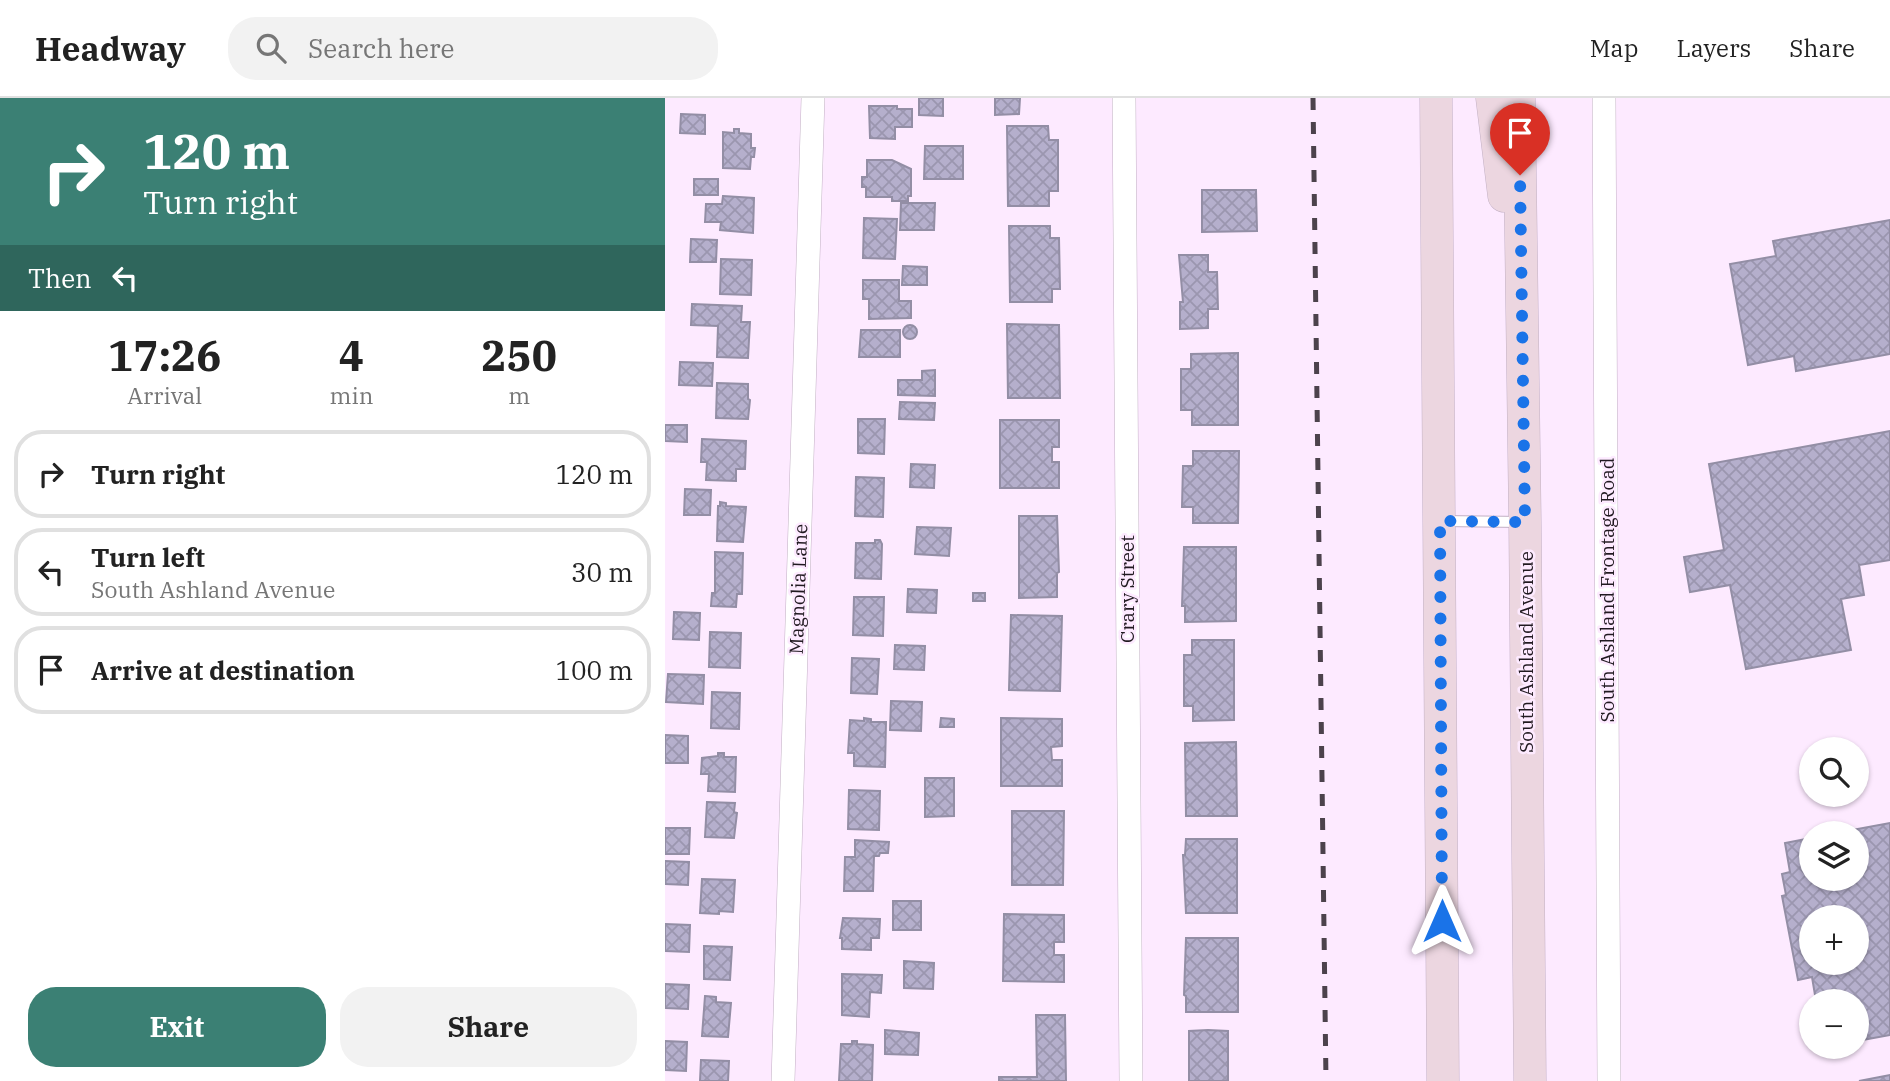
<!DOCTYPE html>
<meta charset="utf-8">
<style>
body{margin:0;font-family:"IBM Plex Serif",serif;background:#f2f2f2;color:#222;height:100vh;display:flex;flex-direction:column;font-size:26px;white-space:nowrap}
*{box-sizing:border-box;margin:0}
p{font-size:23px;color:#767676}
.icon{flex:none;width:38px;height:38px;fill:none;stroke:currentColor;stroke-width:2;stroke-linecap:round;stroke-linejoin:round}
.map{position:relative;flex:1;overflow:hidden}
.sheet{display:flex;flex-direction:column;background:#fff;width:665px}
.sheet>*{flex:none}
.banner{background:#3b8074;color:#fff;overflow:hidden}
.buttons{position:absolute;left:1134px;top:639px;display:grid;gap:14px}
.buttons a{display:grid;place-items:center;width:70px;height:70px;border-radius:50%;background:#fff;box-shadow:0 2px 5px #0004;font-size:35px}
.pin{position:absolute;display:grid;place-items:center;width:60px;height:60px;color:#fff;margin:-72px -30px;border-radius:50% 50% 50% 0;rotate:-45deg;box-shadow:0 0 7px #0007}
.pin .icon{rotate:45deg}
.me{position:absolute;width:77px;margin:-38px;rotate:0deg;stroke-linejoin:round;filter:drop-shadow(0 0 5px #0008)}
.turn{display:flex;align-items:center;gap:24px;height:147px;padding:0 28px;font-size:32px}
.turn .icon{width:91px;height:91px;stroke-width:2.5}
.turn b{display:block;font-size:49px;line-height:60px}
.then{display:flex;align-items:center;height:66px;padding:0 28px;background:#0003;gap:14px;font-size:26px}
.eta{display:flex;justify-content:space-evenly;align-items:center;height:119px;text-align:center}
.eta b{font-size:42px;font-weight:700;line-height:49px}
.button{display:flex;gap:14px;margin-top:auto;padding:14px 28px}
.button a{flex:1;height:80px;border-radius:28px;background:#3b8074;color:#fff;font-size:28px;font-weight:700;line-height:80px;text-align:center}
.button a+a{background:#f2f2f2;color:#222}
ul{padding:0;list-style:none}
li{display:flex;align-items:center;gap:21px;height:88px;margin:0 14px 10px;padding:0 14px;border:4px solid #e0e0e0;border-radius:28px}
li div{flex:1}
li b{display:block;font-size:26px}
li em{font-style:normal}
header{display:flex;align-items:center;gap:42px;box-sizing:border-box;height:98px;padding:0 35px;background:#fff;border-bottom:2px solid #e0e0e0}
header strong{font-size:33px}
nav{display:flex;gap:38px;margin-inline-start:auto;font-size:24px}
.search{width:490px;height:63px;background:#f2f2f2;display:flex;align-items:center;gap:18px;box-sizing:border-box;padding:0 24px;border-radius:28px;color:#767676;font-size:26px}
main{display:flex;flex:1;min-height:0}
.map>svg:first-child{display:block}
.building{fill:url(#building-cross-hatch);stroke:#938ea5;stroke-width:2;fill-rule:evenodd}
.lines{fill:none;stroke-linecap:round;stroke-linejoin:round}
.lane-casing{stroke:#c2b0c4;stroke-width:12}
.street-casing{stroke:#c2b0c4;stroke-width:24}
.secondary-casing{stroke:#c2b0c4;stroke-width:33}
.lane{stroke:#fff;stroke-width:10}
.street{stroke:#fff;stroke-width:23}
.secondary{stroke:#ecd6e0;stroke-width:32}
.rail{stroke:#4c424c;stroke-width:5;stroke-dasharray:12 12;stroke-linecap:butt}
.route{stroke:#1a73e8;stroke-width:12;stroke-dasharray:0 21.6}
.labels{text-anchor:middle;stroke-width:5;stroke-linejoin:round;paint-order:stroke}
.street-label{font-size:19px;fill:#201920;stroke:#fdeaff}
</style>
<header>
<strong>Headway</strong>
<div class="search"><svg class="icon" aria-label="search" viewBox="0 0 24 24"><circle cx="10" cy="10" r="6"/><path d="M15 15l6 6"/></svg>Search here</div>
<nav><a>Map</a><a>Layers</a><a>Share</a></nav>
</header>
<main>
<section class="sheet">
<div class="banner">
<div class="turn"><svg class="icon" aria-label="right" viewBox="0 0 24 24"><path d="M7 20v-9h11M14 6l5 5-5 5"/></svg><div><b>120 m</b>Turn right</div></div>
<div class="then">Then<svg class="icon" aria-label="left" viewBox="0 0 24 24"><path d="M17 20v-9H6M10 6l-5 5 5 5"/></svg></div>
</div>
<div class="eta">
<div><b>17:26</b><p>Arrival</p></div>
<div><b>4</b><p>min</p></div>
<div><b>250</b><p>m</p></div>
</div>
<ul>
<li><svg class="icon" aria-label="right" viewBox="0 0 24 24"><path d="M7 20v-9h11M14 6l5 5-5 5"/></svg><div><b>Turn right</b></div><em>120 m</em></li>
<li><svg class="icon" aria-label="left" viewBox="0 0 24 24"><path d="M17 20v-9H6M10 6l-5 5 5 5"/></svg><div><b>Turn left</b><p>South Ashland Avenue</p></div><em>30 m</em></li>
<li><svg class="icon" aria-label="arrive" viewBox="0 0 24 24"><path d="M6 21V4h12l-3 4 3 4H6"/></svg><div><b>Arrive at destination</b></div><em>100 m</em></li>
</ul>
<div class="button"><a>Exit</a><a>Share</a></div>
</section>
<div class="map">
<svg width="1225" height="983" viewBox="0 0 1225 983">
<defs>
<pattern id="building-cross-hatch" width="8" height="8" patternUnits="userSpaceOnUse" patternTransform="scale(1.75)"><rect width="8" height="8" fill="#b5afcc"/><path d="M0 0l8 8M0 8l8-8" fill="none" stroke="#9b96af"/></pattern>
</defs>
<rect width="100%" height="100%" fill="#fdeaff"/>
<path class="building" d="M254,0H278V18L254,17Z
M330,0H355L354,16L330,17Z
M204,8H232V11H247V29H230V41L205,40Z
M16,16L40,17V36L15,35Z
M342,28H383L384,42H393V93H384V108H343Z
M69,31H74V35L86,36V50H90L89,59H86L85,71L58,70V34L69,35Z
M260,48H298V81H259Z
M202,62H227L246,71V98H243V103H227V99H201V89H197V79H202Z
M29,81H53V97H29Z
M537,92H591L592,133L537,134Z
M58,98L89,100L88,135L55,132L56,124H40L41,106H57Z
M236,105H270L269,132H235Z
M199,120L232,121L230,161L198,160Z
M1225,122V256L1131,273L1129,258L1083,267L1065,166L1111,158L1108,143Z
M344,128H385V140H394L395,191H387V204H345Z
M26,141L52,142L51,164H25Z
M514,157H543V174H552L553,211H543V230L515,231V204H518Z
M56,161L87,162L86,197L55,196Z
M238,168L262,169V187H237Z
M198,182H234V203H246V220L204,221V201H198Z
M27,206L77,208L76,224H85L83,260L52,259L53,228L26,227Z
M342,226L394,227L395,300H343Z
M238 234a7 7 0 1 1 14 0a7 7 0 1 1-14 0Z
M196,232H235V259H194Z
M573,255V327H527V312H516V271H526V256Z
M15,264L48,265L47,288L14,287Z
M270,272V298L233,297V282H257V273Z
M52,285L83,286V301L85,302L83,321L51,320Z
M235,304L270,305L269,322L234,321Z
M193,321H220L219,356L193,355Z
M335,322H394V349H387V364H394V390H335Z
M0,327H22V344L0,343Z
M1225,333V462L1194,467L1199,497L1176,501L1186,552L1081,571L1065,487L1025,494L1019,459L1059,452L1044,366Z
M37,341L81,343L80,371H71V383L41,382L42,364H36Z
M528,353H574L573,425H528V409H517L518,368H528Z
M246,366L270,367L269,390L245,389Z
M191,379L219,380L218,419L190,418Z
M20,391L46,392L45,417H19Z
M55,404L61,405V408L81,409L78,444L52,443L53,408H55Z
M354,418H392L394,474L392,475V499L354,500Z
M252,429L286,430L284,458L250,456Z
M210,442H215L217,446L216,481L190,480L191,445H210Z
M519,449H571V523L520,524V508H517Z
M50,454L78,455L77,496H72L71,509L46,508L47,495H50Z
M243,491L272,492L271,515L242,514Z
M308,495H320V503H308Z
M189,499H219L218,538L188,537Z
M9,514L35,515L34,542L8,541Z
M346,517L397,518L395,593L344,592Z
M45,534L76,535L75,570L44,569Z
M527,542H569V622L528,623V608H519V557H527Z
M230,547L260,548L259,572L229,571Z
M187,560L214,561L212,596L186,595Z
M3,576L39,577L38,606L1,604Z
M47,594L75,595L74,631L46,630Z
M226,603L257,604L256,633L225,632Z
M199,620L206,621V624H221L220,669L189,668V655H183L185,622L199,623Z
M276,620L289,621V629H275Z
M336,620L397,621V648L386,649L387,662H397V688H336Z
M0,637L23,638V665H0Z
M571,644L572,718H521L520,645Z
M53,655H59V659H71L70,694L43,693L44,676H36L37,660L53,658Z
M260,680H289V718L260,719Z
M184,692L215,693L214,732L183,731Z
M42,704L70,705L69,714L72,715L69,740L40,739Z
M347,713H399L398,787H347Z
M1225,725V937L1192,943V903H1151L1147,879L1133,882L1117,798L1121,797L1117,776L1125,774L1120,745L1146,740V780H1192V735H1171ZM1146,819H1192V864H1146Z
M0,730H25L24,756H0Z
M521,741H572V815H521L518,757H520Z
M190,742L224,744L223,755H215L214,758H209L208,793H179L180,759H190Z
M0,763L24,764L23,787L0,786Z
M37,781L70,782L68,814L54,813V816L35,815Z
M228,803H256V832H228Z
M339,816L399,817V844H389V857H399V884L338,883Z
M178,820L215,821L214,840H206V852L177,851V840H175Z
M0,826L25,827L24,854L0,853Z
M521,840H573V914H521V898L519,897Z
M39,848L67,849L65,882L39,881Z
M239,863L269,865L268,891L239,890Z
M177,876L217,877L216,895L205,894L204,919L177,917Z
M0,886L24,887L23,911L0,910Z
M40,898L51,899V904L66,905L63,939L37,938Z
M371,917H400L401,983H334V979H372Z
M220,932L254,935L253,957L220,956Z
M543,932L563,933V983H524V933Z
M0,943L22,944L21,973L0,972Z
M187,943H192V946L208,947L207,983H174L176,946H187Z
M36,962L64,963L63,983H35Z
M1225,977V983H1194Z"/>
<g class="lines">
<defs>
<path id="lane" d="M776,423L858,424"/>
<path id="street" d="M459,0L466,983
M939,0L944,983
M118,983L148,0"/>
<path id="secondary" d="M771,0L778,983
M827,0L839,98
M854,0L860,424L865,983"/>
</defs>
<use href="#lane" class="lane-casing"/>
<use href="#street" class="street-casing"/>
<use href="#secondary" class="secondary-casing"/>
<use href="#lane" class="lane"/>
<use href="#street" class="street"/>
<use href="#secondary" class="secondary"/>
<path class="rail" d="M648,0L661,983"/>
</g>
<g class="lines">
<path class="route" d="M777,823L775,423L860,424L855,77"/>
</g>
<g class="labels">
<g class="street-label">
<text transform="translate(133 491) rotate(-88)" y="7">Magnolia Lane</text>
<text transform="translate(462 491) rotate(-90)" y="7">Crary Street</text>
<text transform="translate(942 492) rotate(-90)" y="7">South Ashland Frontage Road</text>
<text transform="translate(861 554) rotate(-90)" y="7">South Ashland Avenue</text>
</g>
</g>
</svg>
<div class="buttons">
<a><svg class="icon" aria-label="search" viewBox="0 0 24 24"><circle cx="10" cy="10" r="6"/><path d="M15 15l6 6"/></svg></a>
<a><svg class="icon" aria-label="layers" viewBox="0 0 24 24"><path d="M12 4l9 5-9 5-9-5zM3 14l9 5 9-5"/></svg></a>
<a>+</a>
<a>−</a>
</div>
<div class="pin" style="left:855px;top:77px;background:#d93025"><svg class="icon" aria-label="arrive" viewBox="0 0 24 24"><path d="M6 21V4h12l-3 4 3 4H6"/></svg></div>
<svg class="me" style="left:777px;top:823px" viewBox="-20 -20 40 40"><path d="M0-17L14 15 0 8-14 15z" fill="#1a73e8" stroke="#fff" stroke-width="4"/></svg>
</div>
</main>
